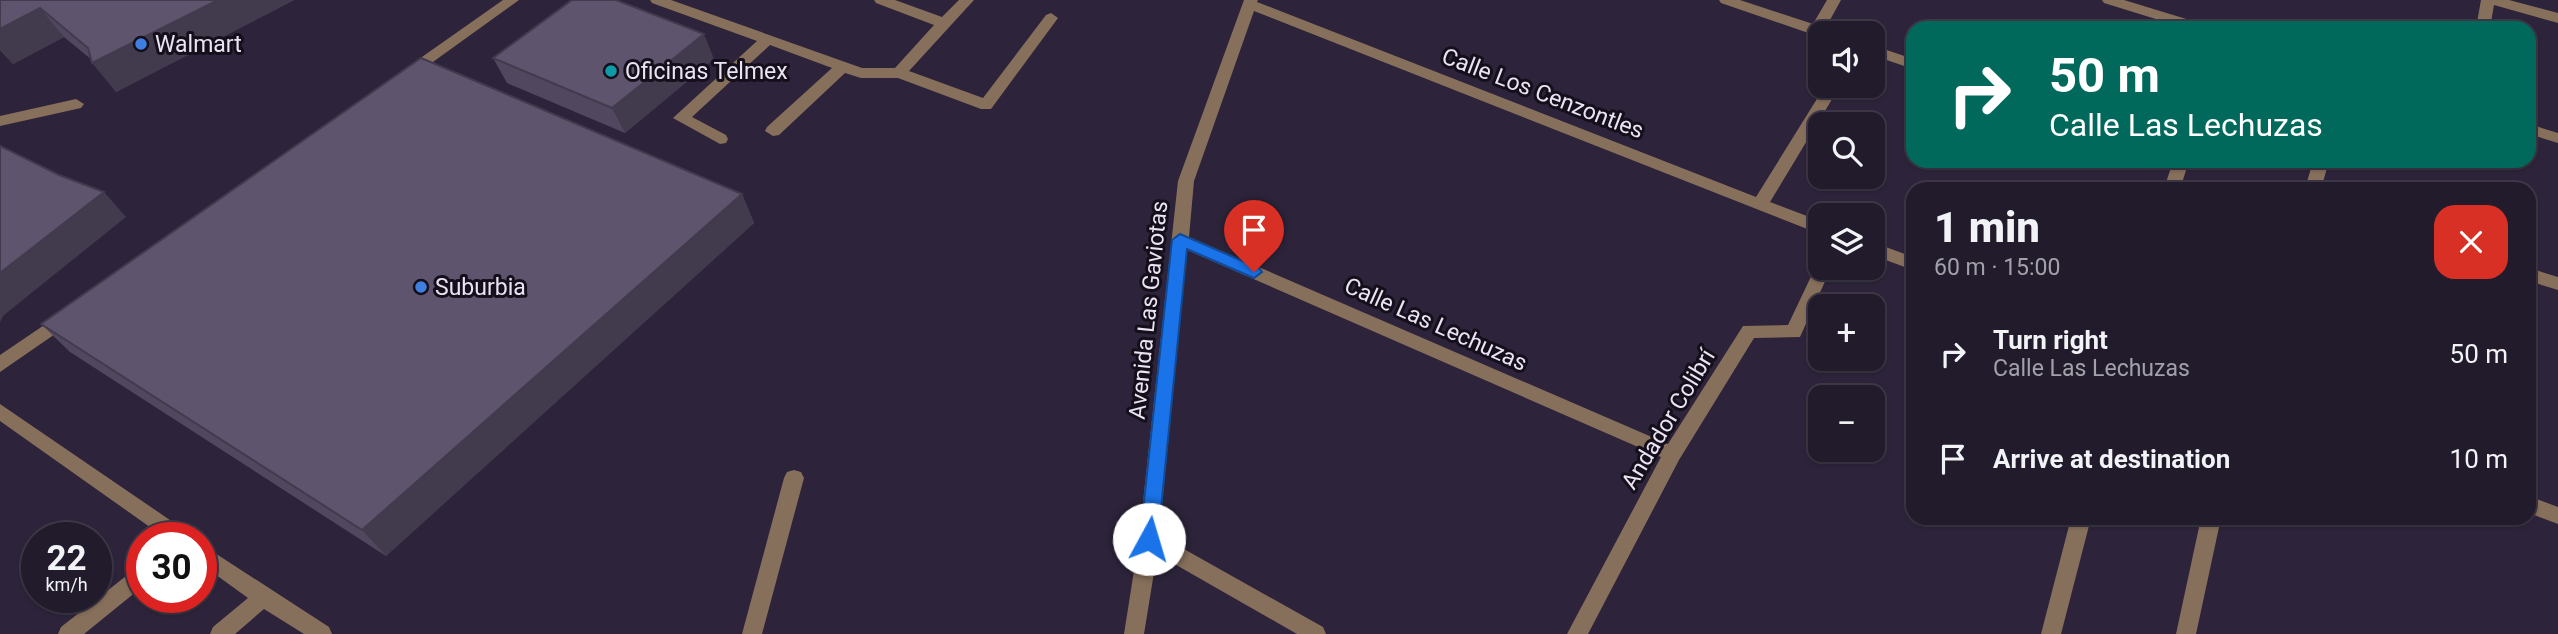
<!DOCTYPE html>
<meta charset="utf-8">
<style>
body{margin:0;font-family:Roboto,sans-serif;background:#2e2838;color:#f1f3f6;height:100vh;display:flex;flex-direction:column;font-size:26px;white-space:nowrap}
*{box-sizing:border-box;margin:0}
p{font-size:23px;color:#a2a1a9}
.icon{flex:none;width:38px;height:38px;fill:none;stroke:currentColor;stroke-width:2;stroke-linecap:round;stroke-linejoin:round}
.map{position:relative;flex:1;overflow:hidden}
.sheet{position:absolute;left:1906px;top:182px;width:630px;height:343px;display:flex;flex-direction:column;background:#221b2c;border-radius:21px;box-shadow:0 2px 5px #0004,0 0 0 2px #3f3948}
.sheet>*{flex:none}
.hud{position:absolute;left:1906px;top:21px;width:630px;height:147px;border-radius:21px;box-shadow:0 2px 5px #0004,0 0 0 2px #3f3948;background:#00695c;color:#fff;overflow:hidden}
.buttons{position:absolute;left:1808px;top:21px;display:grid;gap:14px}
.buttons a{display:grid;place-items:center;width:77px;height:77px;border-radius:14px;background:#221b2c;box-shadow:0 2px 5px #0004,0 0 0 2px #3f3948;font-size:35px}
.speed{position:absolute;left:21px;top:522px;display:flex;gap:14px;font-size:35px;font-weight:700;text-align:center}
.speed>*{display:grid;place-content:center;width:91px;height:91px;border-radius:50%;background:#221b2c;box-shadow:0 2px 5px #0004,0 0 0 2px #3f3948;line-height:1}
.speed small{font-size:18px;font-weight:400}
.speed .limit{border:10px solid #d22;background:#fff;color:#111}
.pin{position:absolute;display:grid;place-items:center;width:60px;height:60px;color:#fff;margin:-72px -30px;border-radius:50% 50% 50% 0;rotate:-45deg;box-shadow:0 0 7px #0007}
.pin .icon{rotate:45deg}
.me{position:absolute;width:77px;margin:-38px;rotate:6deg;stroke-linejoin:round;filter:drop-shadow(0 0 5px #0008)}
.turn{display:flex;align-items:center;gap:24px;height:147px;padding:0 28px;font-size:32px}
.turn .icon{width:91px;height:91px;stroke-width:2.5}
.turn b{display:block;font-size:49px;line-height:60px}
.round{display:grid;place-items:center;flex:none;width:74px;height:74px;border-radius:21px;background:#2e2838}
.overview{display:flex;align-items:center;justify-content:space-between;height:119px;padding:0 28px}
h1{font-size:42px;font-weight:800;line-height:52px}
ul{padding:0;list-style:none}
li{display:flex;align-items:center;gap:21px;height:105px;padding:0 28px}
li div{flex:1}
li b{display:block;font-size:26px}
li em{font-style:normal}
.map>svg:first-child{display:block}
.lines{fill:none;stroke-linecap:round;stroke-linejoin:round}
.minor{fill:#87705b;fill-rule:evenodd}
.wall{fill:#51485f}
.shaded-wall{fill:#423b4d}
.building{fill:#5e546e;stroke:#423b4d;stroke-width:2}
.route{fill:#1a73e8;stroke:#114b97;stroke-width:2}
.shop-dot{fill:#3f7fe0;stroke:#140f1a;stroke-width:2.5}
.culture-dot{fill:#0f9aa8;stroke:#140f1a;stroke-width:2.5}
.labels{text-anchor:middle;stroke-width:6;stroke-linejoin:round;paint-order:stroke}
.poi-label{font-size:23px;fill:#e9e3f3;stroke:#140f1a;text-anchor:start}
.street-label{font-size:23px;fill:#e9e3f3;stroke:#140f1a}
</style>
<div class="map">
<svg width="2558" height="634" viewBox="0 0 2558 634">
<rect width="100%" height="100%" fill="#2d243b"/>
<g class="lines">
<path class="minor" d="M503,0H519L412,77H402L400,74L402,71Z
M650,0H671L862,68H895L934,25L876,3L874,0H895L942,17L959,0H974L909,71L983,98L1046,15L1051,13L1058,18L991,109H981L898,78H861L845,73L779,135L773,136L765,131L767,127L832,68L770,45L692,117L726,135L728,139L726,143L720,144L673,118L757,41L652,3Z
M1244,0H1258L1257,2L1756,197L1825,86H1840L1770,202L1820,221V234L1254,11L1194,181L1189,237L1668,444L1743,326L1788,325L1817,264L1820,263V268H1831L1800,337L1754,338L1679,460L1588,634H1567L1661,457L1187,250L1159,535L1323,627L1326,634H1297L1157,554L1144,634H1124L1139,539L1178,181Z
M1719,0H1740L1813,24L1827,0H1841L1825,29L1830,33H1820V37L1721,3Z
M2102,0H2124L2206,25L2208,28H2185L2104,3Z
M2481,0H2509L2558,13V23L2494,5L2490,28H2476Z
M1872,45L1913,59V69L1872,55Z
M76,99L84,104L81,108L0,126V116Z
M2529,124L2558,133V143L2529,134Z
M2173,161H2189L2180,189H2164Z
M2313,161H2329L2321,189H2305Z
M1872,242L1913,257V270L1872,255Z
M2529,268L2558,277V290L2529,281Z
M65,311L71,313L74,318L71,323L0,372V355Z
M0,404L186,531L189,537H164L0,421Z
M794,470L801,472L804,478L762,634H742L784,478L787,472Z
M2529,496L2558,507V524L2529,513Z
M2071,518H2091L2061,634H2041Z
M2201,518H2221L2196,634H2176Z
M201,544L329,627L332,634H304L264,609L235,634H210L213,627L248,598L201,564Z
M142,566V587L84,634H58L61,627L135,569Z"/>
</g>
<path class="wall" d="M0,0H294L116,92L92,60L64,37L13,64L0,50Z
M493,58L714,59L625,133L507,83Z
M742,194L754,223L386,556L70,352L41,324Z"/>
<path class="shaded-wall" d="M218,0H294L116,92L92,63Z
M40,8L64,37L13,64L0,49V29Z
M704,34L714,59L625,133L612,108Z
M104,192L126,217L4,315L0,322V273Z
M742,194L754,223L386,556L362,530Z"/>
<path class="building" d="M0,0H218L92,63L88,48L40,8L0,29Z
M572,0H616L704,34L612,108L493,58Z
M421,58L742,194L362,530L41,324Z
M0,146L59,175L104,192L0,273Z"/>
<path class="route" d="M1180,234L1259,268L1262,272L1254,278L1187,249L1158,539L1155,544L1149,547L1142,544L1140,539L1172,240Z"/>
<g class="shop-dot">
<circle cx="141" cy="44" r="7"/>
<circle cx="421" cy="287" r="7"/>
</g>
<circle class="culture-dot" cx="611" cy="71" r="7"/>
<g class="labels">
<g class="poi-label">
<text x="155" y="52">Walmart</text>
<text x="625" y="79">Oficinas Telmex</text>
<text x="435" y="295">Suburbia</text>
</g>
<g class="street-label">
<text transform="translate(1543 93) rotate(21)" y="8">Calle Los Cenzontles</text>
<text transform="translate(1148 310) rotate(-84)" y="8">Avenida Las Gaviotas</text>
<text transform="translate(1436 324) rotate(24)" y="8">Calle Las Lechuzas</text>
<text transform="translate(1668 419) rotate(-59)" y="8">Andador Colibrí</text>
</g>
</g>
</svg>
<div class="buttons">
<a><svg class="icon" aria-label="sound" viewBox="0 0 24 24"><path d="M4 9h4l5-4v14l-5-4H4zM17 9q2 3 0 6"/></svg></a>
<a><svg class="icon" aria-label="search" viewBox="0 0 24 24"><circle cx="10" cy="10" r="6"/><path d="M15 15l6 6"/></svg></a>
<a><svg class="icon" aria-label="layers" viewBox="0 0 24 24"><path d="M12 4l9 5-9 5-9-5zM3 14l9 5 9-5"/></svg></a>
<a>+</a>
<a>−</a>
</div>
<div class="speed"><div>22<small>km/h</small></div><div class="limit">30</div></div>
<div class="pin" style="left:1254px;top:272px;background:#d93025"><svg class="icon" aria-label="arrive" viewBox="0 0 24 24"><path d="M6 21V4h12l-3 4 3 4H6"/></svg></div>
<svg class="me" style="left:1149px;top:539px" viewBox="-20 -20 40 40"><circle r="19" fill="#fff"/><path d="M0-13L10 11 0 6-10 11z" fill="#1a73e8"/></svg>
<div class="hud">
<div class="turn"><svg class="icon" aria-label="right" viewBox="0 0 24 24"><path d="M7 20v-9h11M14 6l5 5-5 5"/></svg><div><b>50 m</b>Calle Las Lechuzas</div></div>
</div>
<section class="sheet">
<div class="overview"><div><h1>1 min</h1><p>60 m · 15:00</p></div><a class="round" style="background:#d93025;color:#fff"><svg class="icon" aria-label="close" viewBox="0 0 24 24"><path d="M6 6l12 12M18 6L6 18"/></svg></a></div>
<ul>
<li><svg class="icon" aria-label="right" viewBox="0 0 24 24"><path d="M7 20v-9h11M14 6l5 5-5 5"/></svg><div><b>Turn right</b><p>Calle Las Lechuzas</p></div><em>50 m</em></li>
<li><svg class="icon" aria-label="arrive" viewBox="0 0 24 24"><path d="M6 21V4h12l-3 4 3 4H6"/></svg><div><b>Arrive at destination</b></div><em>10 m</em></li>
</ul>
</section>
</div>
